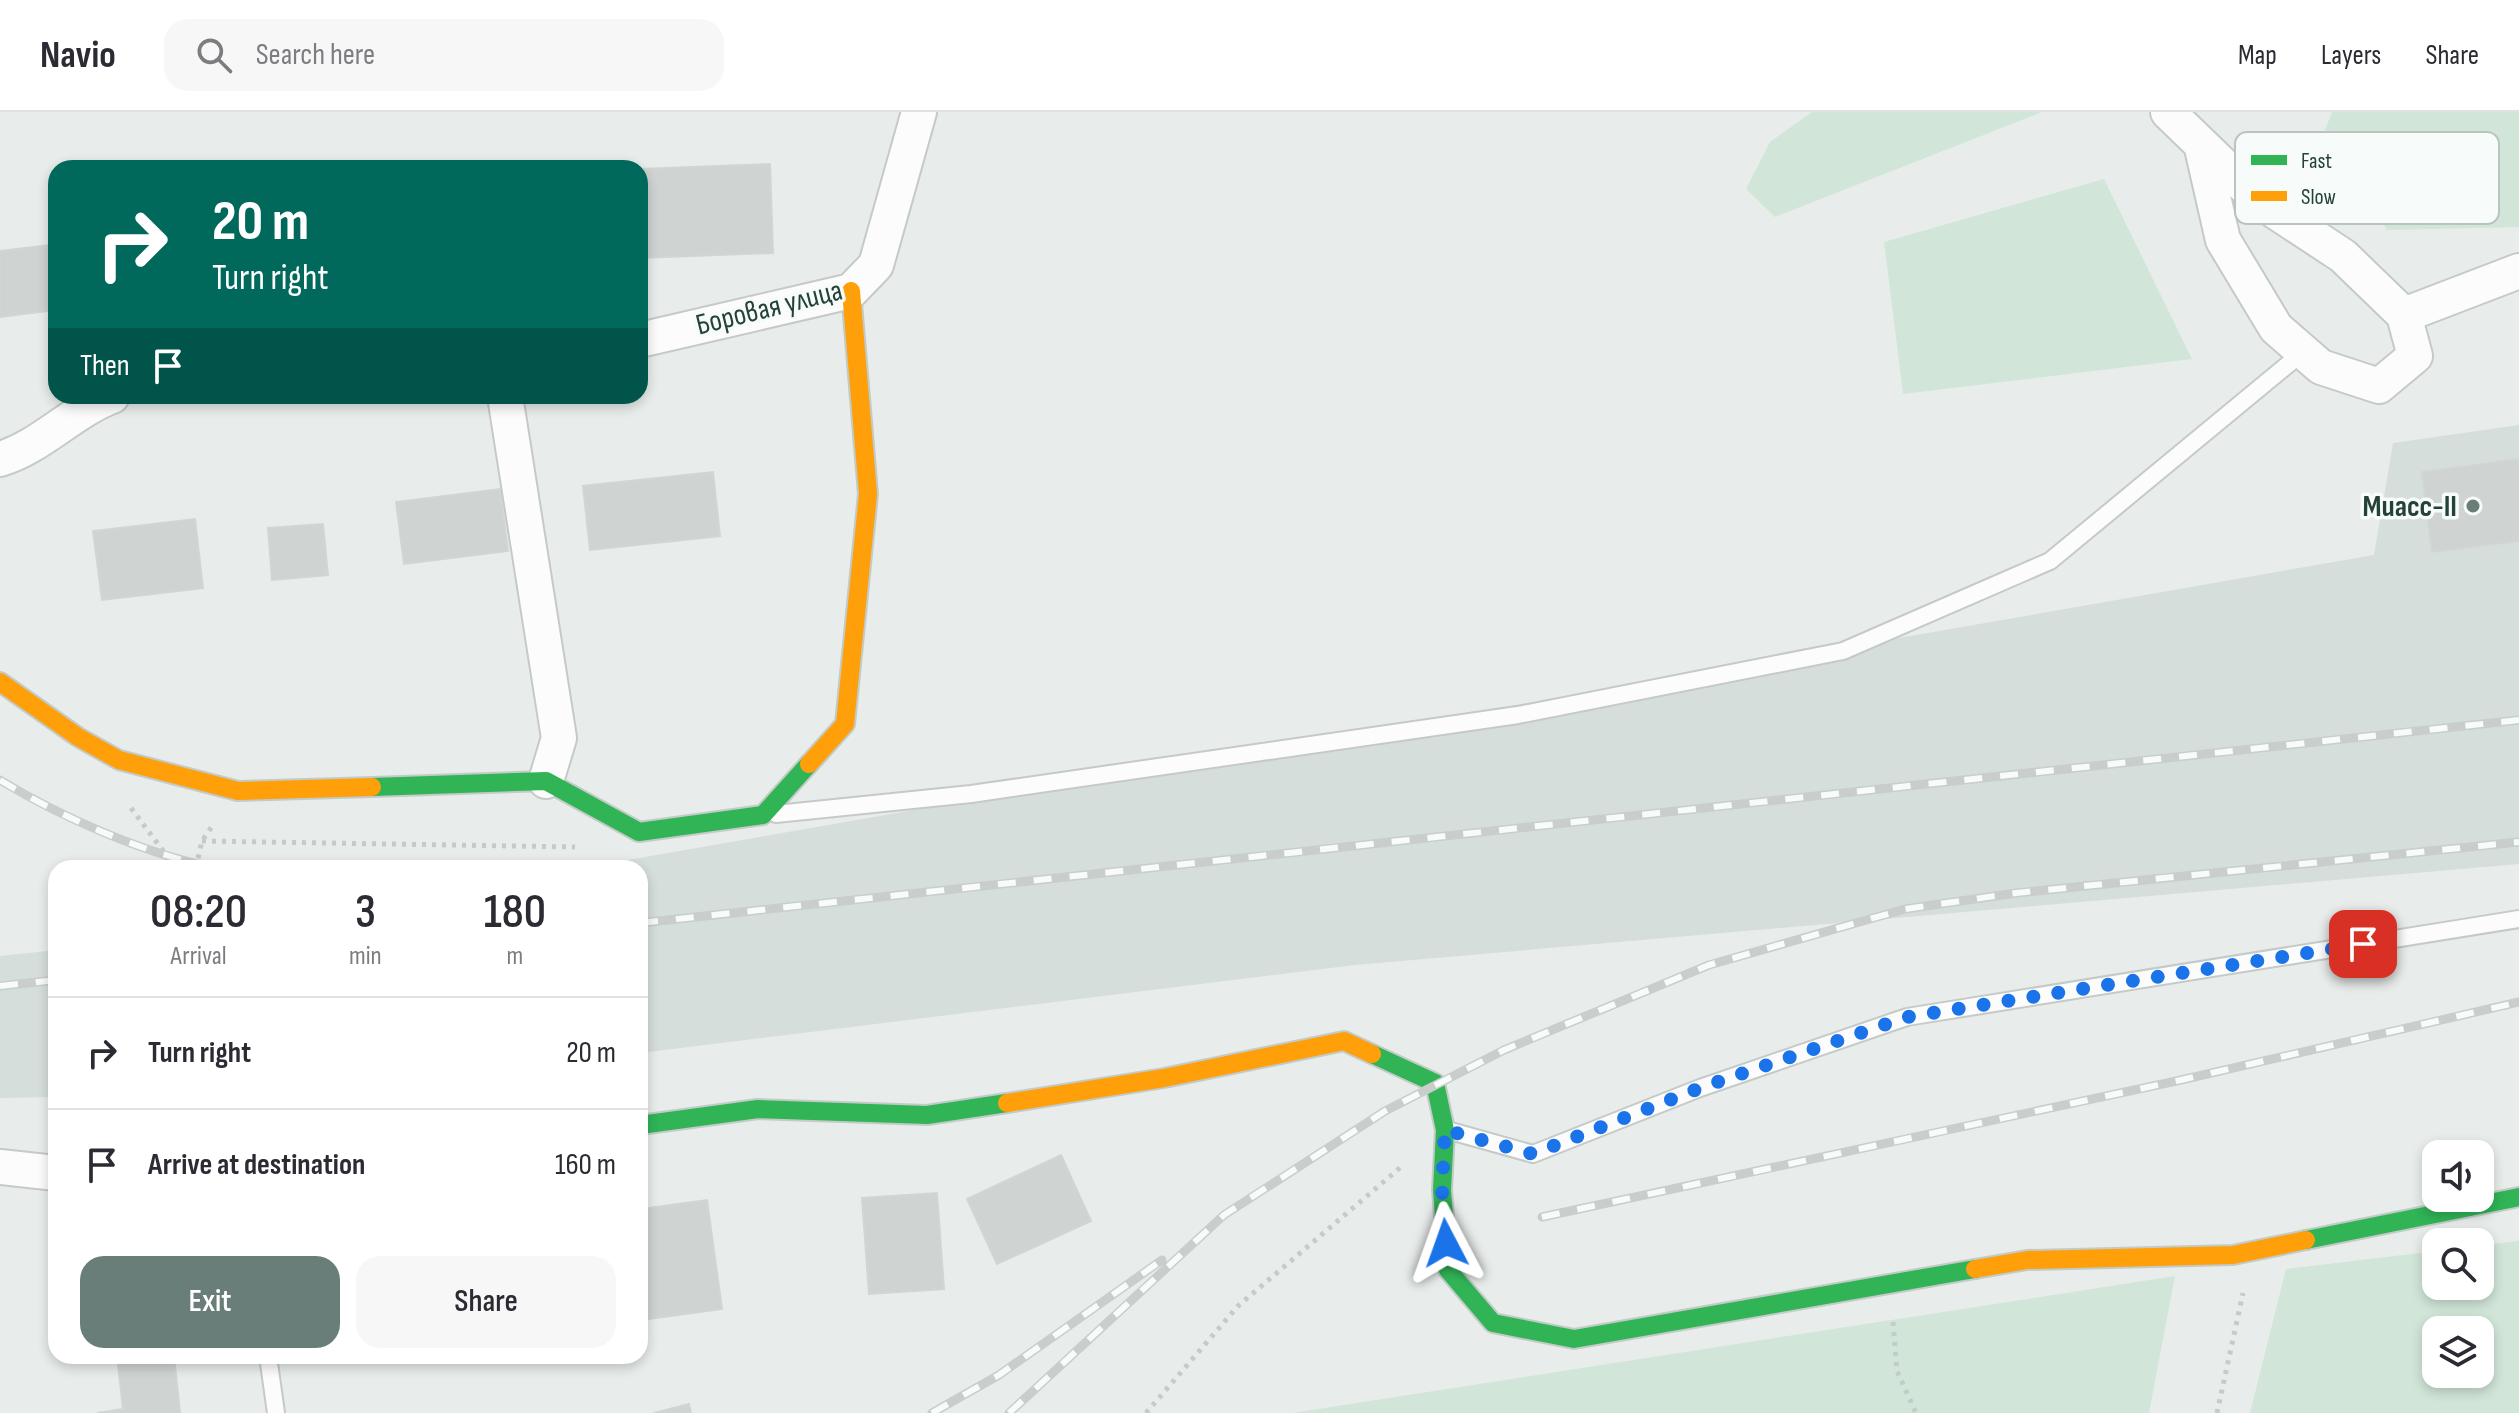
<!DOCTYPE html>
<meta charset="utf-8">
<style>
body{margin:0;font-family:"Sofia Sans Condensed",sans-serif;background:#f7f7f7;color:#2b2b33;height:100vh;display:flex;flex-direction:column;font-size:30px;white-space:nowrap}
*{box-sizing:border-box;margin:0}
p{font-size:26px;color:#7c7c81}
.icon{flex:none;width:44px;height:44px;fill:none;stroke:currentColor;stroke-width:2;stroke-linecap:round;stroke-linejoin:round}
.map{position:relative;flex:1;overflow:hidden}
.panel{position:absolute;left:48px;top:748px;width:600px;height:504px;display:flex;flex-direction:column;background:#fff;border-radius:24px;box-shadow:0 4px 12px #0003}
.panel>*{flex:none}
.top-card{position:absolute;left:48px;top:48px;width:600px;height:244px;border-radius:24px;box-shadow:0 4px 12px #0003;background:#00695c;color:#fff;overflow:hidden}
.buttons{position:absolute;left:2422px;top:1028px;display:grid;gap:16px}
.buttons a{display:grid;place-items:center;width:72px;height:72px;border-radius:16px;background:#fff;box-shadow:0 4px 12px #0003;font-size:40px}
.pin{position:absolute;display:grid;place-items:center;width:68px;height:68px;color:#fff;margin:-34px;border-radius:16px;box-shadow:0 4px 12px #0006}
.me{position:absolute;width:88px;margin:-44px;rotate:356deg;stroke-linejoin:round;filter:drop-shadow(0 0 6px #0008)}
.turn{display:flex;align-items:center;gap:28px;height:168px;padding:0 32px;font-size:36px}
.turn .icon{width:104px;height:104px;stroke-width:2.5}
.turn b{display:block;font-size:56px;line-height:68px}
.then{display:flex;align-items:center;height:76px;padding:0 32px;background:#0003;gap:16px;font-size:30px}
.eta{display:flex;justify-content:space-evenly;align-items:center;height:136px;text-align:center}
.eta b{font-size:48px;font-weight:600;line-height:56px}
.action{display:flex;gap:16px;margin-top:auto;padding:16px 32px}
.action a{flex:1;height:92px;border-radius:24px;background:#697e78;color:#fff;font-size:32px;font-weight:600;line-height:92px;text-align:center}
.action a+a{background:#f7f7f7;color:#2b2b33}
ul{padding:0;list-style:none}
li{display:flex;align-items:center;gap:24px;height:112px;padding:0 32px;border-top:2px solid #e1e1e2}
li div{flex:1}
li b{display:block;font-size:30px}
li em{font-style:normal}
header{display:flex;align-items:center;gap:48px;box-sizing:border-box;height:112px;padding:0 40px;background:#fff;border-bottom:2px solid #e1e1e2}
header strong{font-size:38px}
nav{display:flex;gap:44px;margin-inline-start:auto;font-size:28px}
.search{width:560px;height:72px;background:#f7f7f7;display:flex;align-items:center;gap:20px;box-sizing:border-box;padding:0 28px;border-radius:24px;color:#7c7c81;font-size:30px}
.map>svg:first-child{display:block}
.built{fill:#d6dedb}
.green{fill:#d1e6d8;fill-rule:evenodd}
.building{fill:#cfd4d2;stroke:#d1d6d4;stroke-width:2}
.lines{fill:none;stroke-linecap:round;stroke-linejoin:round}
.lane-casing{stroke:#c5cac8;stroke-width:20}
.street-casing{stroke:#c5cac8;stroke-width:38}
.fast-casing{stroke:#c3cbc8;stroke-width:22}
.slow-casing{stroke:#c3cbc8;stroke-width:22}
.path{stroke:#c3ccca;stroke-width:5;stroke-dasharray:4 6;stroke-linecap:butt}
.lane{stroke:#fcfcfc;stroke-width:16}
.street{stroke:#fcfcfc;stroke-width:34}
.fast{stroke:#30b455;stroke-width:18}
.slow{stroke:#ff9f0a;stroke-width:18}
.rail-casing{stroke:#c9cdcc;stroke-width:9}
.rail{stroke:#f7fbf9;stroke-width:6;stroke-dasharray:18;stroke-linecap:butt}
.route{stroke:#1a73e8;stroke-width:14;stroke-dasharray:0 25.2}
.poi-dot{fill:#697e78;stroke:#f7fbf9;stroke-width:3}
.labels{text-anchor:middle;stroke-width:7;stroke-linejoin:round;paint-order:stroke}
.street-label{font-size:30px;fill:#24423a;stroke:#f7fbf9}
.poi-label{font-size:30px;font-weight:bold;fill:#24423a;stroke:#f7fbf9;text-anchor:end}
.key{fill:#f7fbf9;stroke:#b8c4c0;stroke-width:2}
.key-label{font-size:22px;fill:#24423a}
</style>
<header>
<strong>Navio</strong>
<div class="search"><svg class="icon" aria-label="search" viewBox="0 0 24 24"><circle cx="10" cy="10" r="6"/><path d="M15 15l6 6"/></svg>Search here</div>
<nav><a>Map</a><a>Layers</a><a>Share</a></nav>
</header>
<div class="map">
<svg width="2519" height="1301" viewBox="0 0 2519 1301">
<rect width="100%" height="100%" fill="#e8edeb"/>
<path class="built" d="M2519,313V752L1355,853L640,941V756H582L2374,443L2393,331Z
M56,838V985L0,986V844Z"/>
<path class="green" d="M1812,0H2042L1775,105L1746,77L1770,30Z
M2332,0H2519V115L2387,118L2325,18Z
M2104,67L2192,247L1903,282L1884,130Z
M2519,1129V1301H2250L2286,1157L2436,1139V1174H2480V1133ZM2480,1218V1262H2436V1218Z
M2175,1164L2149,1301H1292Z"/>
<path class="building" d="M770,52L773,141L640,146V57Z
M49,133L56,198L0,205V139Z
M2519,347V429L2432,440L2422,360Z
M713,360L720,424L590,438L583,374Z
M500,377L508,439L404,452L396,390Z
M195,407L203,476L102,488L93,419Z
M323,412L328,463L272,468L268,416Z
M1061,1043L1091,1109L997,1152L967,1087Z
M937,1081L944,1177L869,1182L862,1086Z
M707,1088L722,1197L648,1207L640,1145V1097Z
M117,1244H174L180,1301H97L123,1297Z
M689,1292L691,1301H654Z"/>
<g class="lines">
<defs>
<path id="lane" d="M776,702L971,682L1518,603L1843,539L2050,449L2303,240
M1447,1018L1533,1042L1700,976L1907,905L2519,807
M268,1244L276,1301"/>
<path id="street" d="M2168,0L2261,90L2343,144L2404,203L2415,244L2379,274L2321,255L2276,216L2223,128L2202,36
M2404,203L2519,159
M640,228L851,179L876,153L919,0
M505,284L559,626L546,669
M0,347C41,335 72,299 112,284
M0,1055L56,1061"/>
<path id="fast" d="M372,675L546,669L639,720L763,703L809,652
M1372,942L1435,971L1445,1018L1442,1078L1448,1158L1493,1211L1574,1227L1975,1157
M640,1013L758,997L927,1003L1007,991
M2306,1128L2519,1085"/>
<path id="slow" d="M0,570L78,625L119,648L238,679L372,675
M809,652L845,612L868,382L851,179
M1007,991L1164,966L1344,929L1372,942
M1975,1157L2027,1148L2233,1143L2306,1128"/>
</defs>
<use href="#lane" class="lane-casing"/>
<use href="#street" class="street-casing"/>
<use href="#fast" class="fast-casing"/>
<use href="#slow" class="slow-casing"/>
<path class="path" d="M131,696L176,756
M202,729L575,735
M196,756L202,729L213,713
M1893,1210L1897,1259L1916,1301
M1146,1301L1238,1194L1401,1055
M2217,1301L2243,1181"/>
<use href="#lane" class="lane"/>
<use href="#street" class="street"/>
<use href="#fast" class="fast"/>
<use href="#slow" class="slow"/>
<defs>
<path id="rail" d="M0,668C63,706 143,741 215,756
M640,811L2519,608
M0,874L56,868
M1542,1105L2181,968L2519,890
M932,1301L999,1263L1162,1148
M1009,1301L1224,1103L1385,999L1504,938L1709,853L1905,797L2016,781L2519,730"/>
</defs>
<use href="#rail" class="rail-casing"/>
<use href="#rail" class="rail"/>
</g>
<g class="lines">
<path class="route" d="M1446,1131L1442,1078L1445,1018L1533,1042L1700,976L1907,905L2363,832"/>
</g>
<circle class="poi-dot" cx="2473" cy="394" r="8"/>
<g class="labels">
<g class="street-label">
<text transform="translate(769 195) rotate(-14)" y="10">Боровая улица</text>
</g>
<g class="poi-label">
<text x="2457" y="404">Миасс-II</text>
</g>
</g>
<rect x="2235" y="20" width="264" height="92" rx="12" class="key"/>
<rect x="2251" y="43" width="36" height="10" fill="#30b455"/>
<rect x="2251" y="79" width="36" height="10" fill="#ff9f0a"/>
<g class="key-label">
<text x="2301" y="56">Fast</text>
<text x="2301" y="92">Slow</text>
</g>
</svg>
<div class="buttons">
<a><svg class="icon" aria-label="sound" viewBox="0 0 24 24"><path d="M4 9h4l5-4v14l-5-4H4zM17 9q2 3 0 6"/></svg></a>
<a><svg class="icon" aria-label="search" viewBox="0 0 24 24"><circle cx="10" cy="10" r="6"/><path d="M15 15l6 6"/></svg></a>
<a><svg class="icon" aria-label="layers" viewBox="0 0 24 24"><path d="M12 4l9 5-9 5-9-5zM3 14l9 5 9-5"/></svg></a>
</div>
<div class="pin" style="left:2363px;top:832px;background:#d93025"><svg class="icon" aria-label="arrive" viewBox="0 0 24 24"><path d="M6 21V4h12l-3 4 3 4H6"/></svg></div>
<svg class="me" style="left:1446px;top:1131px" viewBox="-20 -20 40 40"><path d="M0-17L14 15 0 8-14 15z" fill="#1a73e8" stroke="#fff" stroke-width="4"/></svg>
<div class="top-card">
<div class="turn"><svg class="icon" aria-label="right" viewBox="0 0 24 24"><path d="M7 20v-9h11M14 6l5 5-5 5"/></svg><div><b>20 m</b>Turn right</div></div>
<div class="then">Then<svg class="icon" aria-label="arrive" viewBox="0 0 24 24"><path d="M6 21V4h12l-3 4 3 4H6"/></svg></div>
</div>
<section class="panel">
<div class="eta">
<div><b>08:20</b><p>Arrival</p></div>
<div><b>3</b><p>min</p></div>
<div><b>180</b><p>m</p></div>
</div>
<ul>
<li><svg class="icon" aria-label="right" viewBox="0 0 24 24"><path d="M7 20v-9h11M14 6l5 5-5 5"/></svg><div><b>Turn right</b></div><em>20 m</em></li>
<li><svg class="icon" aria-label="arrive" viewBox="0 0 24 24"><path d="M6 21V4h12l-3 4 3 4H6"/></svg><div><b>Arrive at destination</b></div><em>160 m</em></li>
</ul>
<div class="action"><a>Exit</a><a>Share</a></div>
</section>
</div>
